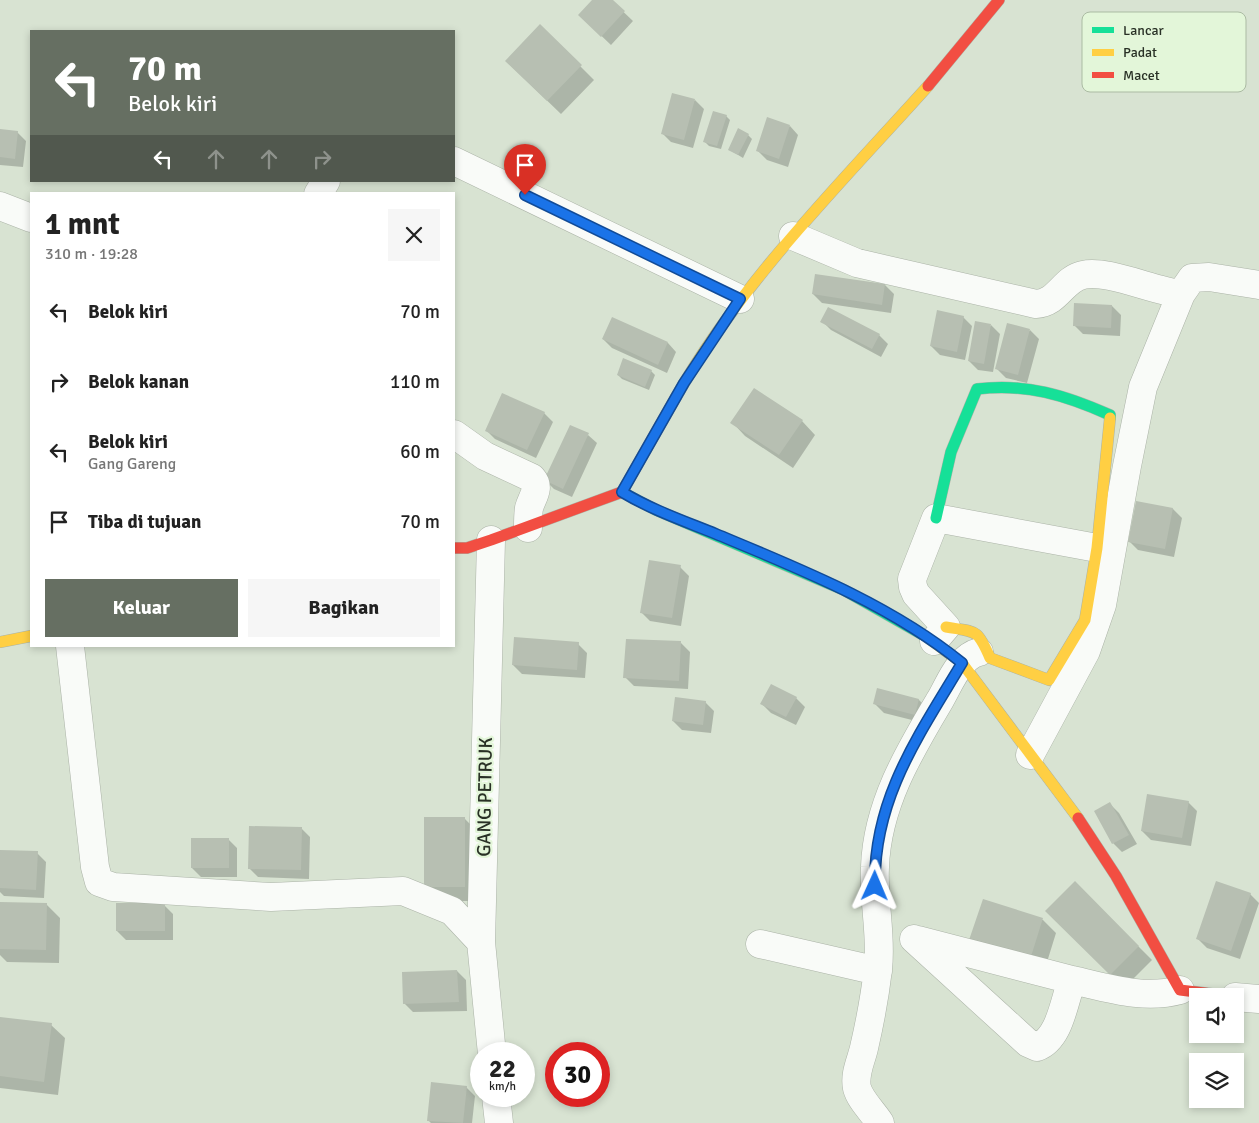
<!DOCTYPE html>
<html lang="id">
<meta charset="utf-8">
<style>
body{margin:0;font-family:Signika,sans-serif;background:#f6f6f6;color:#222;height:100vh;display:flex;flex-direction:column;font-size:19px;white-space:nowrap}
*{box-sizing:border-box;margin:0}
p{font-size:16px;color:#767676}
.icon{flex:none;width:28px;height:28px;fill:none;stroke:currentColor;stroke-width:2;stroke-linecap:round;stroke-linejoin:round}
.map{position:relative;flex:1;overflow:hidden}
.details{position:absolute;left:30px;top:192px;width:425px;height:455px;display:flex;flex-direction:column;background:#fff;border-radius:0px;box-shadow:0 2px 8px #0003}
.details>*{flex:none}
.banner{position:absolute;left:30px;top:30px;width:425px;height:152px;border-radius:0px;box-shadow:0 2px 8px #0003;background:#666f62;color:#fff;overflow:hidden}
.controls{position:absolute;left:1189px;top:988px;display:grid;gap:10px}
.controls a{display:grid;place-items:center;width:55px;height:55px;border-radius:0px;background:#fff;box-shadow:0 2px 8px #0003;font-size:25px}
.speed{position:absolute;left:470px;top:1042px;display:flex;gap:10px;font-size:25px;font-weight:700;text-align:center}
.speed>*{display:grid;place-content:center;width:65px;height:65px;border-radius:50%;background:#fff;box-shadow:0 2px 8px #0003;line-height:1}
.speed small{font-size:12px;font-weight:400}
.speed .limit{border:8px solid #d22;background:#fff;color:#111}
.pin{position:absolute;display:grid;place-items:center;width:42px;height:42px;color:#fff;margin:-51px -21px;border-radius:50% 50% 50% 0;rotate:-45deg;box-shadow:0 0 5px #0007}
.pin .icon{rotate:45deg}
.me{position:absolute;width:55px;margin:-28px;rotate:1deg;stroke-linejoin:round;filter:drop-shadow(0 0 4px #0008)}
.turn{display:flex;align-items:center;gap:18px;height:105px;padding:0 15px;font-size:22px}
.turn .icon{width:65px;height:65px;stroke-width:2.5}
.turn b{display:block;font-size:35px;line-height:42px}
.lanes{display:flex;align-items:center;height:48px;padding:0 15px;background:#0003;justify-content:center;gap:25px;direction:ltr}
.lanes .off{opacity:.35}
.round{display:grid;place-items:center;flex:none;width:52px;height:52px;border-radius:0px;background:#f6f6f6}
.headline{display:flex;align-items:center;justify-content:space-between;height:85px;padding:0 15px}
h1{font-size:30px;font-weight:800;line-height:38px}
.action{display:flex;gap:10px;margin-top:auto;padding:10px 15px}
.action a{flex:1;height:58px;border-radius:0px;background:#666f62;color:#fff;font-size:20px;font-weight:800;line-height:58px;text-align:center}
.action a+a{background:#f6f6f6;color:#222}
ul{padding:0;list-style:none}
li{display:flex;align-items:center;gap:15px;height:70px;padding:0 15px}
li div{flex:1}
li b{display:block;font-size:19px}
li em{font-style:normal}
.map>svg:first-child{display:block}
.shadow{fill:#0003}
.building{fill:#b7bfb2}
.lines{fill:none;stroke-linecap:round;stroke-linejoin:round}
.street-casing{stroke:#abb3a7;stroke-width:29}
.fast-casing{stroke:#abb3a7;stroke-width:12}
.slow-casing{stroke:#abb3a7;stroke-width:12}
.jam-casing{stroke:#abb3a7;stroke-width:12}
.street{stroke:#f9fbf8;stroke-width:28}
.fast{stroke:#16e098;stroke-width:11}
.slow{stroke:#ffcf43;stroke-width:11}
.jam{stroke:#f24e42;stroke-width:11}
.route-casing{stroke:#114b97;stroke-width:12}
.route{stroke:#1a73e8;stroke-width:9}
.labels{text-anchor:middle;stroke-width:4.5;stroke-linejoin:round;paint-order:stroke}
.street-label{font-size:19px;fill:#293126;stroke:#e3f6d9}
.key{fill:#e3f6d9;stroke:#abbba3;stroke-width:1}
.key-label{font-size:14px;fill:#293126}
</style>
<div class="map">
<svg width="1259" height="1123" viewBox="0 0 1259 1123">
<rect width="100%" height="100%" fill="#d8e3d2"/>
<path class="shadow" d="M594,0H611L633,21L611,45L589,24Z
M540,26L594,80L561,114L506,61Z
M695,100L704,109L693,148L671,142L662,133Z
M726,116L730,120L721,149L709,146L705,142Z
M790,126L798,135L788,167L767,160L758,151Z
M0,130L17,132L26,141L23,167L0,165Z
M748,135L752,139L743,158L730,150Z
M885,285L894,294L891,313L822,303L813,294Z
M1112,306L1121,315L1120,336L1083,334L1074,325Z
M963,317L972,326L965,360L940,355L931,346Z
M822,321L879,335L888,344L881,357L831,330Z
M991,325L1000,334L993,372L978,370L969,361Z
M1030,330L1039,339L1027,383L1006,378L997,369Z
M603,339L668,343L676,352L667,373L612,348Z
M651,371L655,375L649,390L622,379L618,375Z
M544,413L553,422L536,458L495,439L486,430Z
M802,421L815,435L793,468L745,436L732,422Z
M588,435L597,443L572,497L554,489L545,480Z
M1137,502L1173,509L1182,518L1174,557L1138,550L1129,541Z
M680,567L689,576L681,626L650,621L641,612Z
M681,643L690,652L688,689L634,686L625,677Z
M578,644L587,653L585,678L522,674L513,665Z
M878,689L919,700L928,709L924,723L884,713L875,704Z
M796,698L805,707L796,725L771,713L762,704Z
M705,702L714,711L711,733L682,730L673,721Z
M1188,802L1197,811L1191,846L1151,840L1142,831Z
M1110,804L1119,813L1137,844L1122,852L1113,843Z
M465,819L478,832V901H439L425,887Z
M301,828L310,837L309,879L258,877L249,868Z
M228,839L237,848V877H201L192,868Z
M0,851L37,853L46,862L44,898L4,896L0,892Z
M1075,883L1152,960L1124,988L1047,911Z
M1250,894L1259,903L1240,959L1207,948L1198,939Z
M984,900L1043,920L1056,933L1043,975Z
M0,903L46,904L60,918L59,963L7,962L0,955Z
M164,905L173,914V940H126L117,931Z
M457,971L466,980L467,1011L413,1012L404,1003Z
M0,1018L51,1025L65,1038L58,1095L0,1088Z
M466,1087L475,1096L472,1123H431L428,1120Z"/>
<path class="building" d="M592,0H613L625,11L601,37L578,15Z
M540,24L582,65L547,101L505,61Z
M672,93L695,99L684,140L661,134Z
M713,111L727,115L717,146L703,142Z
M767,117L790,125L779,159L756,151Z
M738,128L749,134L738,155L728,150Z
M0,129L18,131L15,159L0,157Z
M815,274L885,284L882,305L812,294Z
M1074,303L1112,305L1111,328L1073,326Z
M828,307L880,334L872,349L820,322Z
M937,310L964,316L957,352L930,346Z
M612,317L668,342L658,365L602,339Z
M975,321L991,324L984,364L968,361Z
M1007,323L1030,329L1018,375L995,369Z
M623,358L652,370L645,387L617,375Z
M754,388L803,420L779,455L730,423Z
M502,393L545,412L527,450L485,431Z
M570,425L589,433L563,489L544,480Z
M1136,501L1173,508L1165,549L1128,542Z
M649,560L681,565L672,618L640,613Z
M514,637L579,642L577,670L512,665Z
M626,639L681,641L679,681L623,678Z
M771,684L797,697L786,717L760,704Z
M877,688L919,699L915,715L873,704Z
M675,697L706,701L703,725L672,721Z
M1147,794L1189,801L1182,838L1141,831Z
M1110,802L1129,835L1112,844L1094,811Z
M424,817H465V887H424Z
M249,826L302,827L301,870L248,869Z
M191,838H229V868H191Z
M0,850L38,851L36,890L0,888Z
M1075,881L1139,946L1110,975L1045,911Z
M1216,881L1251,893L1231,951L1196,939Z
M983,899L1043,918L1029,963L968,943Z
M0,902L47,903L46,950L0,949Z
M116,903H165V931H116Z
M457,970L459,1002L403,1004L402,972Z
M0,1017L52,1023L44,1082L0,1076Z
M431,1082L467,1086L463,1123L427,1121Z"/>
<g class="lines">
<defs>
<path id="street" d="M454,161L740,299
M318,194L326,181
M0,206L31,218
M793,236L857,263L1036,304C1058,303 1063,279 1083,275C1106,269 1154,291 1181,294
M454,434L485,456L532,478C541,488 532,497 529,508C528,514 528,521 528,528
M491,540L481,942L492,1054
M934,641L946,627L916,594L913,587L912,579L936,518L1097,548
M70,646L95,867L99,882L113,887L271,897L403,891L452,911L481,942
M1030,755L1086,651L1102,605L1127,466L1143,387L1181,294L1192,278L1209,277L1259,285
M914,939L1028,1043L1037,1047C1060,1039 1064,1001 1072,980C1108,988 1144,1000 1180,990
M918,940L1072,980
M760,944L878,971
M1235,997L1259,999
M496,1096L499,1123
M880,1123C874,1113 860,1100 857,1088C854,1074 861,1061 864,1048C870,1022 875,995 878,969C882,935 873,902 875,867C877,805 909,752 940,700C950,683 959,657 979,652"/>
<path id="fast" d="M622,492L656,510L844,590L925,636
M936,518L951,452L977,389C1026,383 1065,395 1110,415V418"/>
<path id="slow" d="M676,397C742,281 839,185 928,86
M946,627C976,632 977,628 990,658L1049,680L1085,620L1097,548L1110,418
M925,636L962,663L1078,818
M0,642L31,636"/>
<path id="jam" d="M928,86L999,0
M454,548H467L491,540L622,492L676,397
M1078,818L1116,876L1180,990L1228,996"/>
</defs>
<use href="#street" class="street-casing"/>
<use href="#fast" class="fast-casing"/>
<use href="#slow" class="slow-casing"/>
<use href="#jam" class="jam-casing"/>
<use href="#street" class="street"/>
<use href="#fast" class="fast"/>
<use href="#slow" class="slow"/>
<use href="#jam" class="jam"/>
</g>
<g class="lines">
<defs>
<path id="route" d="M525,195L740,299L684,383L622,492C652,510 684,521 716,534C800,569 891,605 962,663C919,735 873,799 875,886"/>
</defs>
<use href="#route" class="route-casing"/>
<use href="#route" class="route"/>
</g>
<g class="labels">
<g class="street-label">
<text transform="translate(484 797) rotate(-89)" y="7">GANG PETRUK</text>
</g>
</g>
<rect x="1082" y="12" width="164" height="80" rx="8" class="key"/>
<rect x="1092" y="27" width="22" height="6" fill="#16e098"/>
<rect x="1092" y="49" width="22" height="7" fill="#ffcf43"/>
<rect x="1092" y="72" width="22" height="6" fill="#f24e42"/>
<g class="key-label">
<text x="1123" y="35">Lancar</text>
<text x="1123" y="57">Padat</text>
<text x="1123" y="80">Macet</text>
</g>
</svg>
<div class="controls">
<a><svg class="icon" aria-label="sound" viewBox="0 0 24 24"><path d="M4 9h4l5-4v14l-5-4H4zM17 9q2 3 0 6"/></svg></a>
<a><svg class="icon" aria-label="layers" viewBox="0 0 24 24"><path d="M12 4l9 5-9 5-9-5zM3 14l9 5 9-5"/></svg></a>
</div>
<div class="speed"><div>22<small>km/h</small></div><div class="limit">30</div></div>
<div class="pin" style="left:525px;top:195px;background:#d93025"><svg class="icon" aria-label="arrive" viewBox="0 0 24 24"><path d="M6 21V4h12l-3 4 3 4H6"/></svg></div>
<svg class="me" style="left:875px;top:886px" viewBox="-20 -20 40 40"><path d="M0-17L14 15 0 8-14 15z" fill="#1a73e8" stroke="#fff" stroke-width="4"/></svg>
<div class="banner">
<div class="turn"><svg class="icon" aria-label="left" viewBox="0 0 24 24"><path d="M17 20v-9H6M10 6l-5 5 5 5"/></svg><div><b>70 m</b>Belok kiri</div></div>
<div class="lanes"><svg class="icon" aria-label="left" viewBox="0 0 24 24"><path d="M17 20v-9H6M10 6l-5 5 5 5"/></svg><svg class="icon off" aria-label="ahead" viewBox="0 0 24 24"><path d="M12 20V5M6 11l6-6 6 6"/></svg><svg class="icon off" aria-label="ahead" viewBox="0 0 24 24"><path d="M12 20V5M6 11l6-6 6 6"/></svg><svg class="icon off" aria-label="right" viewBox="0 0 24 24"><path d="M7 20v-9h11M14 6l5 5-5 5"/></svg></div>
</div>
<section class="details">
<div class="headline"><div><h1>1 mnt</h1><p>310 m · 19:28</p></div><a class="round"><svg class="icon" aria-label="close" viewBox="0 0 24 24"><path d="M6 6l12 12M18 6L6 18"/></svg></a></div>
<ul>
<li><svg class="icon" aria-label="left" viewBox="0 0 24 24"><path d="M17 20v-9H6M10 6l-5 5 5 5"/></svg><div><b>Belok kiri</b></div><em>70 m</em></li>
<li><svg class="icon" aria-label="right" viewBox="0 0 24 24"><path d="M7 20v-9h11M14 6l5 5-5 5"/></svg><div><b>Belok kanan</b></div><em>110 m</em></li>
<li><svg class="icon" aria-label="left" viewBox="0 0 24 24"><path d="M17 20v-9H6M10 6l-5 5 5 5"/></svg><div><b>Belok kiri</b><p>Gang Gareng</p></div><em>60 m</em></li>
<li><svg class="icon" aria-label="arrive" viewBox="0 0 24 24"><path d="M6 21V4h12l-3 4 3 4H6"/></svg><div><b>Tiba di tujuan</b></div><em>70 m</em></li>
</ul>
<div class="action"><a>Keluar</a><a>Bagikan</a></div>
</section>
</div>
